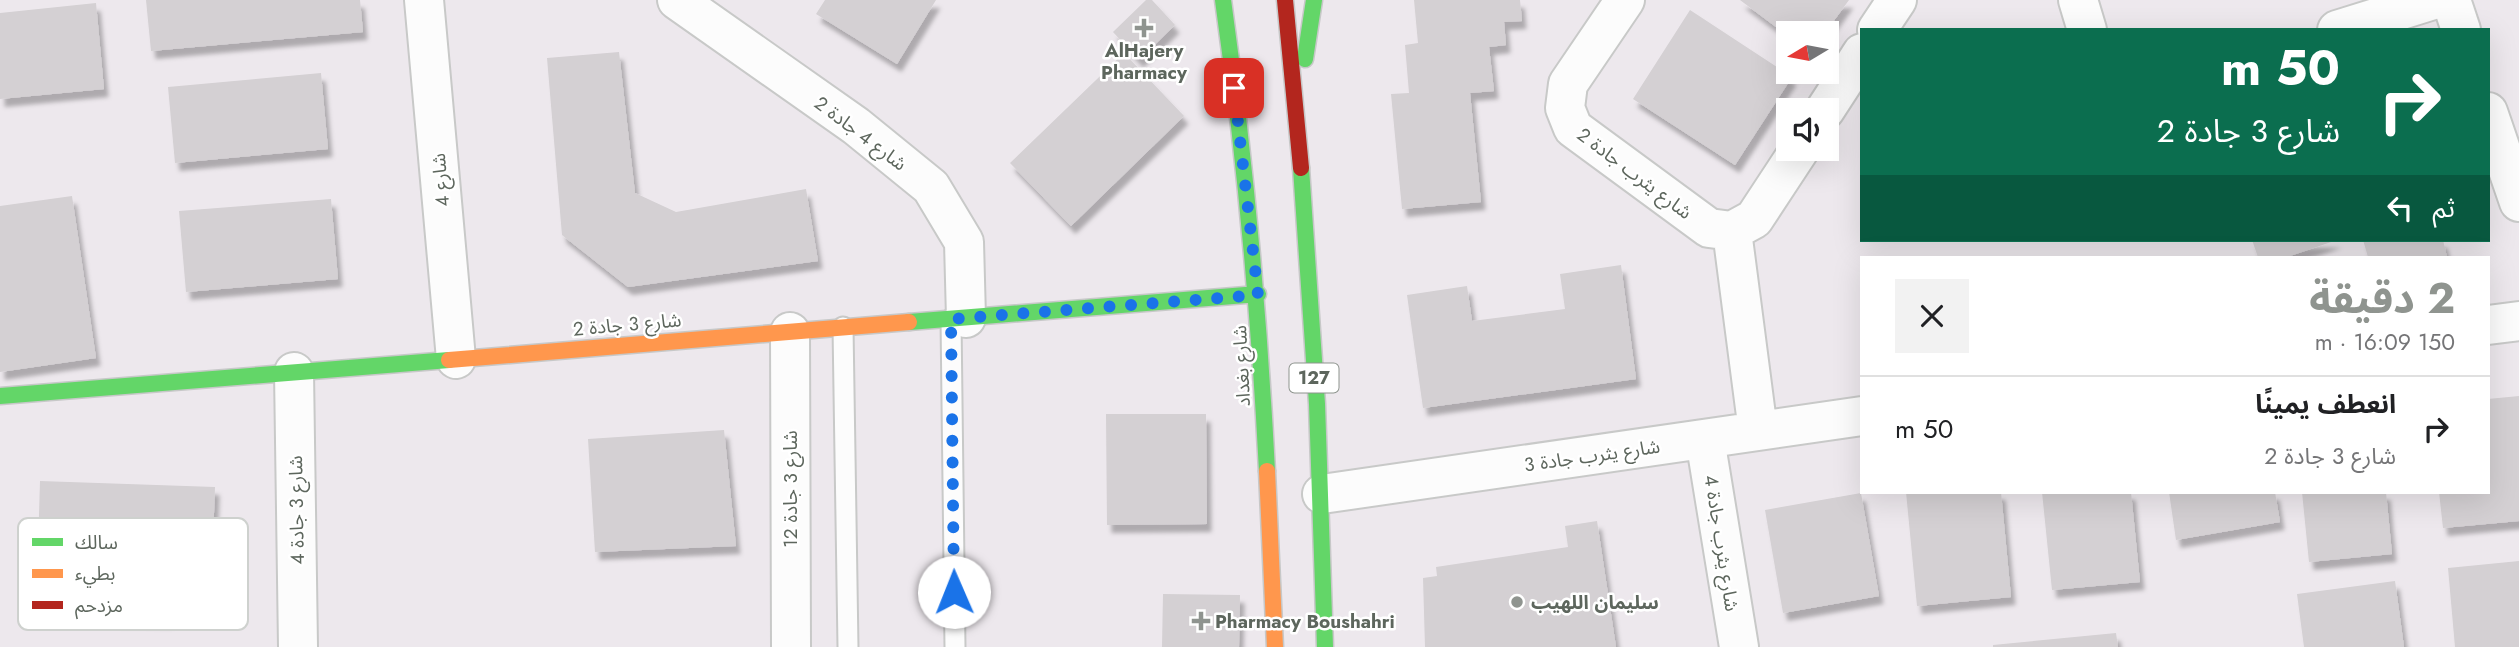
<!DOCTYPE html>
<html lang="ar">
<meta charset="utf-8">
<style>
body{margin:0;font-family:Jost,"Noto Sans Arabic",sans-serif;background:#f2f2f2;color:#202124;direction:rtl;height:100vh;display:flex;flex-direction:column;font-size:26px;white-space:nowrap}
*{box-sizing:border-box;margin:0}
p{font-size:23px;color:#757577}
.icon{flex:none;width:38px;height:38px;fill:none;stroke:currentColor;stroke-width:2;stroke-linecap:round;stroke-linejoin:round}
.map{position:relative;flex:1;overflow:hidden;direction:ltr}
.drawer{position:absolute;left:1860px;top:256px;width:630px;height:238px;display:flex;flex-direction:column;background:#fff;border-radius:0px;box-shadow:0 7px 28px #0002;direction:rtl}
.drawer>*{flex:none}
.top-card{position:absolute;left:1860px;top:28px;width:630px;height:214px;border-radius:0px;box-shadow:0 7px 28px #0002;direction:rtl;background:#0b6e4f;color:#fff;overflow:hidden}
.needle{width:46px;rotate:260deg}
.tools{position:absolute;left:1776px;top:21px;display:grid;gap:14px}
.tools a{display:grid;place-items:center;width:63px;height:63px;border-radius:0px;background:#fff;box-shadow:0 7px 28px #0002;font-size:35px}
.pin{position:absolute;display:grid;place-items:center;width:60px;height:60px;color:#fff;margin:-30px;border-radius:14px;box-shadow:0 4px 10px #0006}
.me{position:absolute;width:77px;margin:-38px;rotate:359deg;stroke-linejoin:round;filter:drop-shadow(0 0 5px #0008)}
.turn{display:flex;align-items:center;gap:24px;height:147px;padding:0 35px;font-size:32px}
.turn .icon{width:91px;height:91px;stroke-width:2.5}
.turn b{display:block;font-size:49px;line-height:60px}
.then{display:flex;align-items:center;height:66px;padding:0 35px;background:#0003;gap:14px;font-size:26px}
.round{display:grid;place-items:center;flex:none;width:74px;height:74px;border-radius:0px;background:#f2f2f2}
.headline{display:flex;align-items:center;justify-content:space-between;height:119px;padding:0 35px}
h1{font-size:42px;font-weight:700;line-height:52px;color:#8f948f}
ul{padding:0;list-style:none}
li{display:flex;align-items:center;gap:21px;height:105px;padding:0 35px;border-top:2px solid #e0e0e0}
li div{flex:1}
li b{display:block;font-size:26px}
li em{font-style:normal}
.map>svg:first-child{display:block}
.building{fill:#d4d0d3;filter:url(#shadow)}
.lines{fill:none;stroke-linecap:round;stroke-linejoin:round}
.lane-casing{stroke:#c8c9c8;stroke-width:23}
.street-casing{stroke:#c8c9c8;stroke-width:42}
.fast-casing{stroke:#c7c8c8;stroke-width:19}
.slow-casing{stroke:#c7c8c8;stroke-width:19}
.jam-casing{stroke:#c7c8c8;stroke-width:19}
.lane{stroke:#fcfcfc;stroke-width:19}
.street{stroke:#fcfcfc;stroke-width:38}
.fast{stroke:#63d668;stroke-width:16}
.slow{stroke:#ff974d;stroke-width:16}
.jam{stroke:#b3261e;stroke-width:16}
.route{stroke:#1a73e8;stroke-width:12;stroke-dasharray:0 21.6}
.poi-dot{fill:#8f948f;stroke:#fff;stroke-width:2.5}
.labels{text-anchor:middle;stroke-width:5;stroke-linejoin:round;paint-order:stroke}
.shield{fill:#fff;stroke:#8e948e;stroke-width:2}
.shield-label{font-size:18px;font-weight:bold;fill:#5d665d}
.poi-label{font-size:19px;font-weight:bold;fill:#5d665d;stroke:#fff;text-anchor:start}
.street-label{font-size:19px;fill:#5d665d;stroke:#fff}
.key{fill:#fff;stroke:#ced1ce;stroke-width:2}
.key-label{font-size:19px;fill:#5d665d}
</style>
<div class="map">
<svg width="2519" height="647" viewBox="0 0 2519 647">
<defs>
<filter id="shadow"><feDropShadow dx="4.5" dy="8" stdDeviation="2" flood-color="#0004"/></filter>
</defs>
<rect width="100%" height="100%" fill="#ede8ed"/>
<path class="building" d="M146,0H360L363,32L151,51Z
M825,0H936L897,64L816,14Z
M1146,0H1152L1175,25L1139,60L1113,32Z
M1414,0H1520L1522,21L1504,22L1506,45L1489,47L1494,91L1470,93L1481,202L1402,209L1391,94L1409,93L1405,45L1418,43Z
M1740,0H1849L1825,33H1788V36Z
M96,3L104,89L0,99V13Z
M1690,10L1792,77L1735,165L1633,99Z
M619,52L635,193L676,212L806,189L818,261L628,287L562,235L547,58Z
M1124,53L1184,116L1071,226L1010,163Z
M321,73L328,149L175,163L168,87Z
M72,196L96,358L0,372V206Z
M331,199L338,279L186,292L179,211Z
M2252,240H2337L2287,257H2258Z
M2363,240H2443L2447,257H2368Z
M1621,265L1636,379L1423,408L1407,295L1467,286L1472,321L1565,309L1560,274Z
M2519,396V521L2443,528L2439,492H2488V399Z
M1106,414H1206L1207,524L1107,525Z
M724,430L736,546L595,552L588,439Z
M40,481L215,487L212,566L168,565L167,620L36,616Z
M1906,492H2001L2011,597L1917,606Z
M2042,492H2131L2140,582L2052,590Z
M2169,492H2275L2280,522L2176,540Z
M2302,492H2386L2392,554L2309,562Z
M1861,493L1879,596L1783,613L1765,510Z
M1597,521L1616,647H1425L1423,578L1437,576L1436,567L1568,547L1565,526Z
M2519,561V647H2455L2448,568Z
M2395,581L2404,647H2304L2297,594Z
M1163,594L1240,595L1239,647H1162Z
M2116,633L2118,647H1993V645Z"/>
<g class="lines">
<defs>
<path id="lane" d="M951,319L955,647
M843,327L848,647"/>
<path id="street" d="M424,0L456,359
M677,0L856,126L931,187L964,242L966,318
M1625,0L1568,84L1565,108L1573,128L1709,228L1732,231L1754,219L1800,149
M2078,0L2087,30
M2451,0L2461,30
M1877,30L1897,0
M2337,30L2433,0
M1825,110L1862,53
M2488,112L2519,202
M1732,231L1758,431
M2488,325L2519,321
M790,332L791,647
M294,372L298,647
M1705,439L1739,647
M1322,494L1862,416"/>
<path id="fast" d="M1223,0C1245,157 1259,313 1267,471
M1305,59L1314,0
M1301,168L1317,404L1325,647
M909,322L1258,294
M0,396L449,360"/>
<path id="slow" d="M449,360L909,322
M1267,471L1275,647"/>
<path id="jam" d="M1285,0L1301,168"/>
</defs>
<use href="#lane" class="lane-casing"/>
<use href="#street" class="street-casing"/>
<use href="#fast" class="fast-casing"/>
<use href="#slow" class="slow-casing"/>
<use href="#jam" class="jam-casing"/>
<use href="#lane" class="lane"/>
<use href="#street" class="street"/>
<use href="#fast" class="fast"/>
<use href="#slow" class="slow"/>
<use href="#jam" class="jam"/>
</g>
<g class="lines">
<path class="route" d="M954,592L951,319L1258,295L1234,88"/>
</g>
<g class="poi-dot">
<path d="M1140.5 17.5h7v7h7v7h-7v7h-7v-7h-7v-7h7z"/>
<circle cx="1517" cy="602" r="7"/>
<path d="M1197.5 610.5h7v7h7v7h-7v7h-7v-7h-7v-7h7z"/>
</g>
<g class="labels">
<rect class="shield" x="1289.5" y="363.5" width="49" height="29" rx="5"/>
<g class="shield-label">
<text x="1314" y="384">127</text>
</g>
<g class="poi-label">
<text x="1144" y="57" text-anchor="middle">AlHajery<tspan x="1144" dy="22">Pharmacy</tspan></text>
<text x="1531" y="609">سليمان اللهيب</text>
<text x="1215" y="628">Pharmacy Boushahri</text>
</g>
<g class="street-label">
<text transform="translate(861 133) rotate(37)" y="7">شارع 4 جادة 2</text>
<text transform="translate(1635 173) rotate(37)" y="7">شارع يثرب جادة 2</text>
<text transform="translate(440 180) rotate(-95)" y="7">شارع 4</text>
<text transform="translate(627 324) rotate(-5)" y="7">شارع 3 جادة 2</text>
<text transform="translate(1241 366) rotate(-93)" y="7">شارع بغداد</text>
<text transform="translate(1592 455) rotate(-8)" y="7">شارع يثرب جادة 3</text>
<text transform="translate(790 489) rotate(-90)" y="7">شارع 3 جادة 12</text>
<text transform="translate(296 510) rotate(-91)" y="7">شارع 3 جادة 4</text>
<text transform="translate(1722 543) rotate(81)" y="7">شارع يثرب جادة 4</text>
</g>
</g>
<rect x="18" y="518" width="230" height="112" rx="10" class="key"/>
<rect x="32" y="538" width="31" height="8" fill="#63d668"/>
<rect x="32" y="569" width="31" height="9" fill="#ff974d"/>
<rect x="32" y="601" width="31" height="8" fill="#b3261e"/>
<g class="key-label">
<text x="75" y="549">سالك</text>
<text x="75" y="580">بطيء</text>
<text x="75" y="612">مزدحم</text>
</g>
</svg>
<div class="tools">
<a><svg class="needle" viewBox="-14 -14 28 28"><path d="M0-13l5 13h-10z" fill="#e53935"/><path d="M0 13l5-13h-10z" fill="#757577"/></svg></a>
<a><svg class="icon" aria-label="sound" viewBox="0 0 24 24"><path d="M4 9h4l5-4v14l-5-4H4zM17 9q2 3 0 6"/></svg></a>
</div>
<div class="pin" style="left:1234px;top:88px;background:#d93025"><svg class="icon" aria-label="arrive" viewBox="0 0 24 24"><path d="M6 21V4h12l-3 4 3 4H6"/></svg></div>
<svg class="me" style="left:954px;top:592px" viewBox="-20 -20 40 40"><circle r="19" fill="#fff"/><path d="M0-13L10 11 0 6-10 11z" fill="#1a73e8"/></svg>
<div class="top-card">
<div class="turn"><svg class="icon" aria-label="right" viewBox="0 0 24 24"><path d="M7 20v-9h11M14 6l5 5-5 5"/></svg><div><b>50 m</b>شارع 3 جادة 2</div></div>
<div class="then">ثم<svg class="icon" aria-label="left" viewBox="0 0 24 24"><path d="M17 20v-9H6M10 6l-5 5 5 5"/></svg></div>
</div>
<section class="drawer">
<div class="headline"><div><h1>2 دقيقة</h1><p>150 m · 16:09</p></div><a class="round"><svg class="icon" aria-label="close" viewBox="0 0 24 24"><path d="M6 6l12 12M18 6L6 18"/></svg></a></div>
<ul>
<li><svg class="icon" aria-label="right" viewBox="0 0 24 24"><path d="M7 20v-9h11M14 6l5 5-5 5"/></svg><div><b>انعطف يمينًا</b><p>شارع 3 جادة 2</p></div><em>50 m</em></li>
</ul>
</section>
</div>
